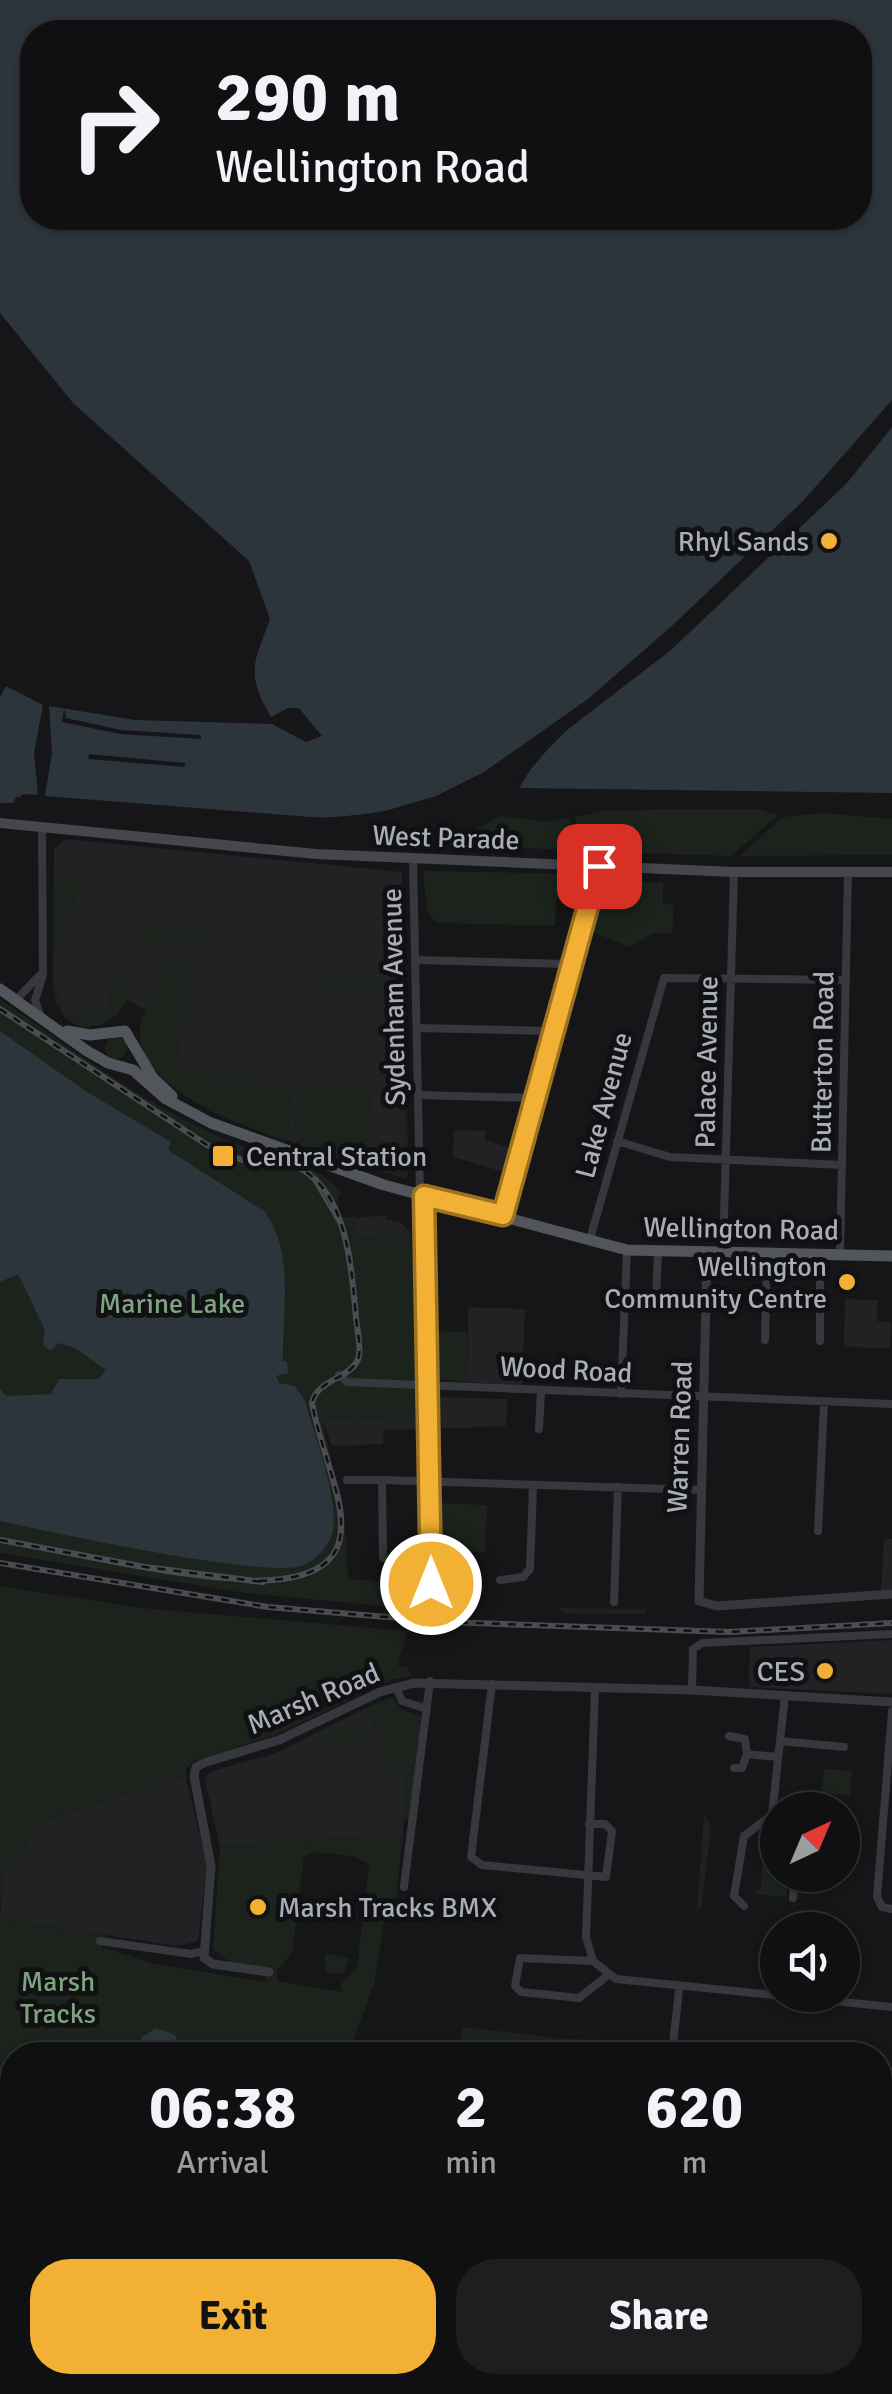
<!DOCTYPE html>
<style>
body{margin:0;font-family:Signika,sans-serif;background:#1e1e20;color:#f1f3f6;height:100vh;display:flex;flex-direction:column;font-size:38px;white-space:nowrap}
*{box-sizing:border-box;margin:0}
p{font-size:32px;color:#9c9d9f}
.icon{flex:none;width:55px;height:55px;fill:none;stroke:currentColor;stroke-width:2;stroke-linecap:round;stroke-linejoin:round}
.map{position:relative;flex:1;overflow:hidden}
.side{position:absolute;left:0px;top:2042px;width:892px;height:352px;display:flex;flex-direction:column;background:#101012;border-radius:40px 40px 0 0;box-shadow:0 2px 8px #0004,0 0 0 2px #303032}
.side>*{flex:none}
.guide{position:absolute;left:20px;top:20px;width:852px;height:210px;border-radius:40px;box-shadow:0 2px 8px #0004,0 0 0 2px #303032;background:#101012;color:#f1f3f6;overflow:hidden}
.needle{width:65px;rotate:44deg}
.controls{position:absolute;left:760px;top:1792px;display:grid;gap:20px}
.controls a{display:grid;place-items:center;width:100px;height:100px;border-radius:50%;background:#101012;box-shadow:0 2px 8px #0004,0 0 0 2px #303032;font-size:50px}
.pin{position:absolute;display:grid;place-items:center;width:85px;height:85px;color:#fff;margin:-42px;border-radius:20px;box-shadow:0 5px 15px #0006}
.me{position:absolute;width:110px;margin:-55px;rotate:0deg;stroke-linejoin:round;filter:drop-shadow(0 0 8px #0008)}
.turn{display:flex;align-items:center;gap:35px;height:210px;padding:0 30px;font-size:45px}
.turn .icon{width:130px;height:130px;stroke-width:2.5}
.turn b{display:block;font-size:70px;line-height:85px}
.eta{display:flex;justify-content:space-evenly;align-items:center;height:170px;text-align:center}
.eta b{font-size:60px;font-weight:800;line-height:70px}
.primary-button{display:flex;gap:20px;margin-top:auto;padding:20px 30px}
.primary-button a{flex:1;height:115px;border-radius:40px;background:#f2b134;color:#111;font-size:40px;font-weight:800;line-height:115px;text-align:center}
.primary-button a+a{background:#1e1e20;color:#f1f3f6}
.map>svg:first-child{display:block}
.built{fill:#222225}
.green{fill:#1c231d;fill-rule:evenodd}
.water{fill:#2c353c;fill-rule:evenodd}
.pier{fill:#161618}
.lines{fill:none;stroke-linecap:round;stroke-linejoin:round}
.stream{stroke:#2c353c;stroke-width:2.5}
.river{stroke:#2c353c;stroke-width:15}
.minor{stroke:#37383d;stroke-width:8}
.tertiary{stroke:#37383d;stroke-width:9}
.secondary{stroke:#45474d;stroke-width:10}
.primary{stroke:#53555c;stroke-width:11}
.tram{stroke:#4a4c52;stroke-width:2.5}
.rail-casing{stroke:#4a4c52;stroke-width:6}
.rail{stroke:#111113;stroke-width:2.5;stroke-dasharray:8;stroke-linecap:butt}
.route-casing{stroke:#9d7322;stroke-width:25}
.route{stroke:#f2b134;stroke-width:18}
.poi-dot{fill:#f2b134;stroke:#111113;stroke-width:4}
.labels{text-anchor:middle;stroke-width:10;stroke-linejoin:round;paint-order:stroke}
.poi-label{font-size:28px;fill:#a8adb8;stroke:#111113;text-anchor:end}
.street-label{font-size:28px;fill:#a8adb8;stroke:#111113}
.park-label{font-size:28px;fill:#7fa381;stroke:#111113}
</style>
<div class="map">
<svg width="892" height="2394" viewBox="0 0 892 2394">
<rect width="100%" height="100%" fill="#161618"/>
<path class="built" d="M66,839L402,872L405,1168L398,1173L347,1156L339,1159L210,1111L177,1089L156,1068L141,1040L146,1010L127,1000L117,1015L101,1025L81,1027L66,1018L53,987L54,849Z
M454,1130L486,1131L485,1140L511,1148L504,1172L453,1157Z
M387,1215L386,1219L402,1223L411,1234L355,1237L352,1221L356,1218Z
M845,1299L878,1300L877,1321L891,1322L890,1348L844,1347Z
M468,1307L525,1309L522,1386L468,1382Z
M437,1397L507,1399L506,1426L436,1429Z
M421,1416V1429L384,1430L383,1444L332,1446L322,1419Z
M884,1539H892V1589L881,1590Z
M892,1640V1694L749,1687L750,1647Z
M366,1708L377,1733L380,1761L407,1768L403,1833L220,1847L205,1780L209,1772L276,1753Z
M175,1779L186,1780L207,1863L198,1941L177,1946L0,1919L4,1870L17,1860L39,1823Z"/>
<path class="green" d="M681,809H757L778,815L731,856L584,851L575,817L604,811Z
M823,813L892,819V855L740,856L783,817Z
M502,816L548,822L569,818L578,850L433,845V839L463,834Z
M423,871L585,874L578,902L556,900L555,926L436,923L427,909Z
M72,873L79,882L74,914L67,913L60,960L56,962L53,915H64V908L53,907V889Z
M603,874L643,876V882L663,883V904L674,905L672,934L653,933L630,947L588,930Z
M145,927L210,933L209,945L201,948L182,937H163L142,961Z
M171,957L182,961L186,975L178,1072L294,1084L288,1142C243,1125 137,1091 140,1029C141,1015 150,1004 155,993C161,981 162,966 171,957Z
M315,974L397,981L405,987L408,1174L405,1179L373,1168L398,1173L405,1168L404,1113L390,1105L399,991L315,983Z
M110,979L131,988L117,1015L88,1027C64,1025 53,1005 53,982L61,986L59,1005L67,1014L88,1017L108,1010Z
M0,999C80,1055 159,1116 252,1150C282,1160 321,1166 341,1192L337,1202L342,1218L355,1216L356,1237L411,1234L421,1416L322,1419L345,1520L348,1579L422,1584V1601L395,1600L394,1607L245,1593L0,1553Z
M105 1048a11 11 0 1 1 22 0a11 11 0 1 1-22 0Z
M308,1081L373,1086L368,1140L352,1158L339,1159L293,1143L298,1084L307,1085Z
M434,1331L467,1332L468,1382L439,1379Z
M441,1503L487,1505L485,1552L441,1551Z
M0,1586L141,1608L407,1631L398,1666L408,1667L410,1676L393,1679L277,1734L194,1761L186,1769V1780L175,1779L39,1823L17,1860L4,1870L0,1908Z
M559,1608L646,1609L645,1614H565Z
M392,1697L401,1709L421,1716L411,1818L404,1819L407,1769H388L380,1761L377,1733L366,1708Z
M353,1722L362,1734L355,1744L354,1740L310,1743Z
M824,1769L852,1771L850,1795L822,1793Z
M704,1812L711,1828L702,1905L697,1910Z
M403,1833L396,1899L388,1898L374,1983L348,2055H12V2382L238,2383L237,2390L217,2394H0V1919L104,1935L102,1947L155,1964L265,1982L266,1968L231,1963L213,1949L220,1847ZM317,1852L352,1856L369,1864L357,1968L339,1986L343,1992L277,1981L278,1969L292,1953L304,1856Z
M762,1865L777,1866L778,1875H789L786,1897L754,1894L761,1888Z
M325,1954L349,1958L343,1973H325Z
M463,2027L566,2039L632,2040L630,2055H458Z
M713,2041L847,2055H848H711Z
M880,2187L892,2246V2394H885L880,2378Z
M251,2383H342L345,2394H252Z"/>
<path class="water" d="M0,0H892V793L519,788L535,762L572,725L571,719C522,749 472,786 417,803C301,839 140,800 16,797L13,803H0V697L6,686L43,705L135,720L272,724L306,742L322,736L299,708H288L271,717C245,673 254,663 270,619L249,561L73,403L0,313ZM32,32H860V218H32Z
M0,1031L87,1092L171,1142L168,1150L264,1211C295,1251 282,1314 283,1361L287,1362L288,1373L276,1376L279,1383L295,1386L305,1401C314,1434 341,1503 332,1534C328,1548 314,1562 301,1566C263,1578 50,1532 0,1521V1389L6,1396L51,1394L59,1379H99L106,1370L75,1348L59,1343L50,1351L43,1345L45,1330L18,1274L0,1282Z
M156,2028L175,2035L183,2055H137L142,2037Z"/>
<path class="pier" d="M892,400V427L847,483L671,650L558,737L514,789V783L554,734L438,800L355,822H285L24,799L13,803L23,794L38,795L34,753L43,705H49L52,753L45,796L324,818L375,814L436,796L484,772L588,699L674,624L803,501Z
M64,708L66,718L121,730L201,735V739L120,734L62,722Z
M89,754L185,763V767L88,759Z"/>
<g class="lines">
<path class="stream" d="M352,2382L355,2394"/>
<path class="river" d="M880,2363L892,2380
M645,2382L650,2394
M564,2394L565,2382"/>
<path class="minor" d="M413,859L420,1195
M415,960L570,964
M16,1000L41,974
M40,1015L35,1000L43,975L42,827
M417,1028L552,1031
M418,1095L534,1098
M617,1141L670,1157L842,1165
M424,1196L431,1585
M503,1215L599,866
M590,1239L664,978L846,980
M723,1253L734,872
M840,1255L848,871
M624,1298L656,1299L658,1251
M765,1340L767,1255
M820,1341V1255
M339,1375L347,1382L892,1404
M621,1394L627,1250
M539,1429L541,1391
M347,1480H382
M818,1531L824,1403
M383,1558L382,1480L701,1490
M500,1580L523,1577L530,1569L533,1485
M614,1602L618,1487
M492,1684L471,1857L482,1865L606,1877L612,1831L605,1824H589
M396,1687L402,1701L427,1709
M595,1688L586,1937L593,1961L616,1979L892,2007
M692,1690L693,1649L702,1643L892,1634
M892,1711L877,1897L882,1907L892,1909
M729,1736L745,1739L747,1754L778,1757
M780,1741L844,1747
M734,1768H742L747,1754
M842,1827L843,1824
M404,1887L430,1681
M793,1898L795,1875
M744,1906L734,1896L744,1836L772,1815L785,1695
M100,1941L191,1954L202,1951
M593,1961L520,1958L515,1986L521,1992L579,1998L607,1976
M672,2055L679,1989"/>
<path class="tertiary" d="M707,1253L699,1601L717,1606L892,1594
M269,1972L213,1964L204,1958L211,1866L194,1776L196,1767L206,1762L279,1740L380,1692L414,1683L692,1690L892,1702"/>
<path class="secondary" d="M0,823L316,854L734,872H892"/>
<path class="primary" d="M0,989L87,1051L108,1063L133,1070L166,1099L211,1123L384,1185L627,1250L892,1256
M67,1031L90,1035L125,1031L153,1078L172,1096"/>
<path class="tram" d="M0,1009L207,1145L245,1161H279L304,1171L314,1181L344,1232L351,1255L359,1355C350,1375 324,1378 313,1398C312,1443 348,1485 342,1532C340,1553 323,1569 304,1576C246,1596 65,1554 0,1540"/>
<defs>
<path id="rail" d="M0,1009L207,1145C219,1150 231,1157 243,1160C264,1166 282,1158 303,1170C348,1197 352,1272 356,1318C357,1329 361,1345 359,1356C354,1379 317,1378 312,1403C327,1487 395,1580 251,1581
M0,1540L145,1567L263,1582
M0,1563L268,1607L447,1622L729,1632L892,1623"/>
</defs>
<use href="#rail" class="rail-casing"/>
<use href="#rail" class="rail"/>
</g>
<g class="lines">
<defs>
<path id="route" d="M431,1584L424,1196L503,1215L599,866"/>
</defs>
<use href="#route" class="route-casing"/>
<use href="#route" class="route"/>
</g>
<g class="poi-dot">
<circle cx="829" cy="541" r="10"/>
<rect x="211" y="1144" width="24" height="24" rx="5"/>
<circle cx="847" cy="1282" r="10"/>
<circle cx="825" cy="1671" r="10"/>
<circle cx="258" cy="1907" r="10"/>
</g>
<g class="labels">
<g class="poi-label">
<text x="809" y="551">Rhyl Sands</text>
<text x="246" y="1166" text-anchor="start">Central Station</text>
<text x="827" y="1276">Wellington<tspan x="827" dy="32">Community Centre</tspan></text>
<text x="805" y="1681">CES</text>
<text x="278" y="1917" text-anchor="start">Marsh Tracks BMX</text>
</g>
<g class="street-label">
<text transform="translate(446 837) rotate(2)" y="10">West Parade</text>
<text transform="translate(393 997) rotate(-91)" y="10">Sydenham Avenue</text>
<text transform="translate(706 1062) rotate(-89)" y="10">Palace Avenue</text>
<text transform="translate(822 1062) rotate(-89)" y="10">Butterton Road</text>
<text transform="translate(603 1105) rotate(-75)" y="10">Lake Avenue</text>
<text transform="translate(741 1228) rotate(1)" y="10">Wellington Road</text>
<text transform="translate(566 1369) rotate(3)" y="10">Wood Road</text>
<text transform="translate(679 1437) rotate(-88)" y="10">Warren Road</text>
<text transform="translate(313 1698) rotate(-23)" y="10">Marsh Road</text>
</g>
<g class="park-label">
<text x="172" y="1313">Marine Lake</text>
<text x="58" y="1991">Marsh<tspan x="58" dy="32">Tracks</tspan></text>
</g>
</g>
</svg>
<div class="controls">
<a><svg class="needle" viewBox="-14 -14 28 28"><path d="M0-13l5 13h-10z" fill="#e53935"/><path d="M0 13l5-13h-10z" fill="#9c9d9f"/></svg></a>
<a><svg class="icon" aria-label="sound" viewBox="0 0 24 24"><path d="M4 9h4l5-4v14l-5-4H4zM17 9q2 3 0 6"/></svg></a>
</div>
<div class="pin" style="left:599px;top:866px;background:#d93025"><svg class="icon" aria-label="arrive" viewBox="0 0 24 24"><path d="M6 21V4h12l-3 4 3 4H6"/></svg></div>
<svg class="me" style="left:431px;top:1584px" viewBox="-20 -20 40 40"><circle r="17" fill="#f2b134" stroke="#fff" stroke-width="3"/><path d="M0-11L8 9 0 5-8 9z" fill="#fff"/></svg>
<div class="guide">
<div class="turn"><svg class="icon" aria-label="right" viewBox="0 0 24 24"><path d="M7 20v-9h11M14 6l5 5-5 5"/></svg><div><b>290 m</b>Wellington Road</div></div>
</div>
<section class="side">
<div class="eta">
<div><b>06:38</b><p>Arrival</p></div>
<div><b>2</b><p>min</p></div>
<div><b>620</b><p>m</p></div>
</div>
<div class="primary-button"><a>Exit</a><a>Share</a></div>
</section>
</div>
